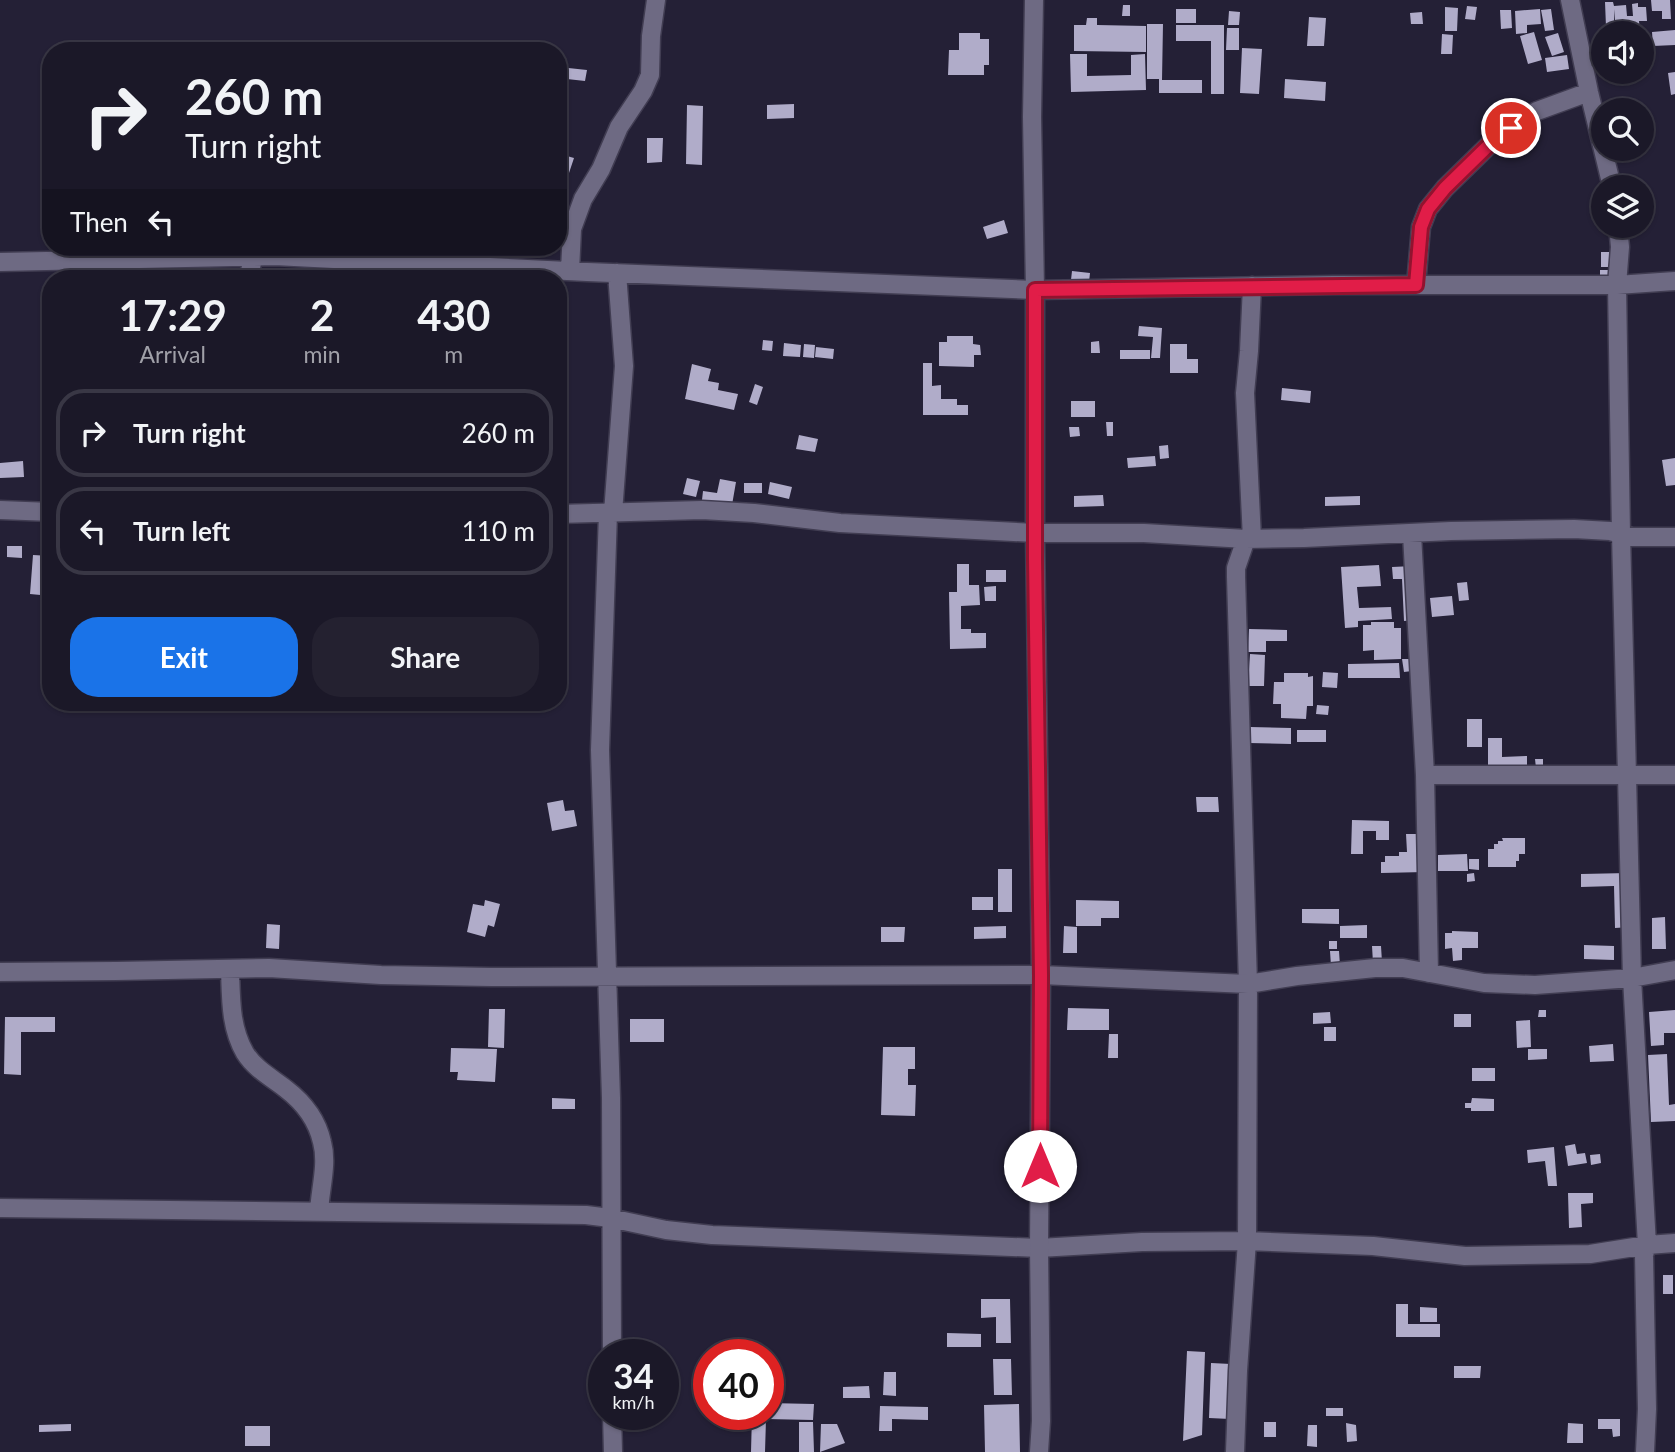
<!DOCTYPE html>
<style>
body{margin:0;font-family:Lato,sans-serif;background:#242130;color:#f1f3f6;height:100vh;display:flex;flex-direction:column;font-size:26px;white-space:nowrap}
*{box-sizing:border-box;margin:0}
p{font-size:23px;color:#a0a0a8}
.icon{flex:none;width:38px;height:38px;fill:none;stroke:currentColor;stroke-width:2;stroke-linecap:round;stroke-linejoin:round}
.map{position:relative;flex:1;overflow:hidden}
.side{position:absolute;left:42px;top:270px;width:525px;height:441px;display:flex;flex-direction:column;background:#1b1828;border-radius:28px;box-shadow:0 2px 5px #0004,0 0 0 2px #393745}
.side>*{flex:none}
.hud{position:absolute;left:42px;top:42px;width:525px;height:214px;border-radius:28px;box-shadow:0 2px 5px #0004,0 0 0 2px #393745;background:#1b1828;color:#f1f3f6;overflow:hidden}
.fabs{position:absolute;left:1591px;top:21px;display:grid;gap:14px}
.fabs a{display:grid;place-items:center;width:63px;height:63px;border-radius:50%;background:#1b1828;box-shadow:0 2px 5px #0004,0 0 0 2px #393745;font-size:35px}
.speed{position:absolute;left:588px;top:1339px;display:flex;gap:14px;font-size:35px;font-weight:700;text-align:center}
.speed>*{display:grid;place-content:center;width:91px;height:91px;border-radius:50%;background:#1b1828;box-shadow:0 2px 5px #0004,0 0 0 2px #393745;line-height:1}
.speed small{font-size:18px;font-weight:400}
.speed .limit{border:10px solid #d22;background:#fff;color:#111}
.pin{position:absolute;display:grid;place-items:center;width:60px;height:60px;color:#fff;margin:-30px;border:4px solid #fff;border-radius:50%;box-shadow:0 2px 7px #0007}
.me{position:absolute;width:77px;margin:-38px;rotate:0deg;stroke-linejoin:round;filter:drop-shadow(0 0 5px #0008)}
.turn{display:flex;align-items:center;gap:24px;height:147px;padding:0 28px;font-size:32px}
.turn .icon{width:91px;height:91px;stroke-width:2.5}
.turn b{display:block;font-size:49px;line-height:60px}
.then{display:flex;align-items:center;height:66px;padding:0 28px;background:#0003;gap:14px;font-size:26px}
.eta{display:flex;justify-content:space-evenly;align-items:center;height:119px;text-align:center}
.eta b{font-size:42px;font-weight:700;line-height:49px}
.action{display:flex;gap:14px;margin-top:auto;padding:14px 28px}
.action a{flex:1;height:80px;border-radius:28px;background:#1a73e8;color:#fff;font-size:28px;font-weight:700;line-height:80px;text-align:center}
.action a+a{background:#242130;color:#f1f3f6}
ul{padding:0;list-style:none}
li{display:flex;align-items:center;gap:21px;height:88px;margin:0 14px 10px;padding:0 14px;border:4px solid #393745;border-radius:28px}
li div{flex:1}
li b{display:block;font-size:26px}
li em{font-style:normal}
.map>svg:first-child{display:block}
.building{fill:#b0acc9}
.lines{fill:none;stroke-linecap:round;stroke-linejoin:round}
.minor-casing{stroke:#413d52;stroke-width:21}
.tertiary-casing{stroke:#413d52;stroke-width:21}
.minor{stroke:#6e6a83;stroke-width:18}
.tertiary{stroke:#6e6a83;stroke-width:18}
.route-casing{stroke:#92132f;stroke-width:18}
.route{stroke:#e11d48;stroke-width:12}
</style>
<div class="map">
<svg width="1675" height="1452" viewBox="0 0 1675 1452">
<rect width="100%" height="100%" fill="#242036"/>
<path class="building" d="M1651,0H1670L1671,19H1662V11H1652Z
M1605,2H1613L1614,6L1626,5L1627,16H1633L1632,4L1638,3V7H1646L1647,21H1639L1640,33H1616L1614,9V27H1606Z
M1123,5H1130V16H1122Z
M1467,6L1477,7L1475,20L1465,19Z
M1445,7L1458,8L1457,31H1445Z
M1176,9H1196V23H1176Z
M1540,9L1541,24L1527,25V33L1516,34L1515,11Z
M1551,9L1554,30L1545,31L1541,10Z
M1500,10H1511L1512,28L1501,29Z
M1229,11L1240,12L1239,25H1228Z
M1422,12L1423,24H1411L1410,13Z
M1309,17L1326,18L1324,46H1307Z
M1087,18H1097V25L1146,26V52L1074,51V25H1086Z
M1147,24H1163L1162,80H1202V93H1159V79H1147Z
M1176,25H1224V94H1211V41H1176Z
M1227,28H1239V50H1226Z
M1675,30V45L1653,46L1652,32Z
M1534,32L1542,60L1528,64L1520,36Z
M959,33H980V39H989V65H984V75H948L949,50H959Z
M1558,33L1564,52L1552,56L1545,37Z
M1442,34L1453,35L1452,54H1441Z
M1242,48L1262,49L1259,94L1240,93Z
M1070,54H1087V76L1131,75V55L1145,54L1146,90L1071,92Z
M1567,55L1569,69L1547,72L1545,58Z
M559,67L587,70L585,81L558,78Z
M1675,72V94L1671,95L1668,73Z
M1285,79L1326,82L1325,101L1284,98Z
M794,104V118L767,119V105Z
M687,105L703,106L702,165L686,164Z
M647,138H663L662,162L647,163Z
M560,154L574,158L568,176L558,173Z
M1004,220L1008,233L987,239L983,227Z
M1601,252H1616V267H1601Z
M1600,270H1614V281L1600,280Z
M1072,271L1090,273L1089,282L1071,280Z
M1139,326L1162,328L1160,358H1151L1153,337L1138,336Z
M947,336H973V344L980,345L981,355H974V367L939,366V342H947Z
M763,340L773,341L772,351L762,350Z
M1099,341L1100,353H1091V342Z
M784,343L801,345L800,357L783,356Z
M804,344L815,345L814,358L803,357Z
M1170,344H1187V359H1198V373H1170Z
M816,347L834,349L833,359L815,357Z
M1120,350H1150V359H1120Z
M923,363H932V386L941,385V399H957V405H968V415H923Z
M692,364L711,369L708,381L719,383L718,390L738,394L734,410L685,399Z
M755,384L763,387L757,405L749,402Z
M1282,388L1311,391L1310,403L1281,400Z
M1071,401H1095V417H1071Z
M1106,422H1113V436H1107Z
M1069,427H1079L1080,436L1070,437Z
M799,435L818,439L815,452L796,449Z
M1168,445L1169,458L1160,459L1159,446Z
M1155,456L1156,466L1128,468L1127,458Z
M1675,458V485L1666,486L1662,460Z
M23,461L24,477L0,478V463Z
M687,478L700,481L696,497L683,494Z
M720,479L736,482L732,505L702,500L703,491L717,493Z
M770,482L792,487L789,499L768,494Z
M744,483H762V493H744Z
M1103,495L1104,506L1074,507V496Z
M1360,496V505L1325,506V497Z
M7,546H22V558L7,557Z
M33,555L51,556V596L30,594Z
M957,564H969V585H979L980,605L961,606V629H971V633H986V648L950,649L949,592H957Z
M1379,565L1381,586L1357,587L1359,608L1391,607L1392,619L1358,621V627L1345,628L1341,567Z
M1413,566L1416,620L1404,621L1402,579H1393L1392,567Z
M986,570H1006V582H986Z
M1467,582L1469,600L1459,601L1457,583Z
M996,586V601H985L984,587Z
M1452,596L1454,615L1432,617L1430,598Z
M1371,622H1394V628H1401V659L1374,660V650L1363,651V625H1371Z
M1249,629L1287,630V641H1266V652H1248Z
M1250,654L1265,655L1264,686H1248Z
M1402,659H1411L1412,671L1404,672Z
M1399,663L1400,678H1348V664Z
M1323,672L1338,673L1337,688L1322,687Z
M1284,673H1308V677L1313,676V706H1307L1306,719L1281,718V704H1273L1274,682H1284Z
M378,702H402V707L378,709Z
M1317,705L1329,706L1328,715L1316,714Z
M1467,719H1482V747H1467Z
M1250,727L1291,728V744L1249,743Z
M1297,730H1326V742H1297Z
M1488,738H1502V757L1527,756V768H1488Z
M1535,759H1543V768H1536Z
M1196,797H1218L1219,812H1197Z
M563,800L565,811L574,810L577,826L552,831L547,803Z
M1352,820L1389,821V840H1376V831H1363V854H1351Z
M1406,834H1424L1425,872L1381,873V862H1385V856H1399V852H1407Z
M1502,838H1525V854H1519V861H1516V867H1488V849H1494V844H1498V841H1503Z
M1467,854L1468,871H1438V855Z
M1469,859H1479V870L1469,869Z
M998,869H1012V912H998Z
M1474,873L1475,881L1467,882V874Z
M1628,873L1630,927L1615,928L1614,886L1581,887V874Z
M972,897H993V910H972Z
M485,900L500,904L494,927L488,925L485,937L467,932L473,904L484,906Z
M1076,900L1119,901V918H1101V926H1076Z
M1302,909H1339V924L1302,923Z
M1665,917L1666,949H1652V918Z
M267,924L280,925L279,949L266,948Z
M1367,925V938H1340V926Z
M1006,926V938L974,939V927Z
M1064,926L1077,927V953H1063Z
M881,927H905L904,942H881Z
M1452,931L1478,932V948H1462V960L1453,961L1452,948L1445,949V933H1452Z
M1329,941H1337V949H1329Z
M1584,945L1614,946V960L1584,959Z
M1372,946H1381L1382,962L1373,963Z
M1330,951H1339L1340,966H1331Z
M1068,1008L1109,1009V1030H1067Z
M489,1009H505L504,1048L488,1047Z
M1539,1010H1546V1017H1538Z
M1675,1010V1033H1664V1045L1651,1046L1649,1012Z
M1330,1012L1331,1023L1313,1024V1013Z
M1454,1014H1471V1027H1454Z
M5,1017H55V1032H21V1075L4,1074Z
M630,1019H664V1042H630Z
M1530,1020L1531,1047L1517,1048L1516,1021Z
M1324,1027H1336V1041H1324Z
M1109,1034H1118V1058H1108Z
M1613,1044L1614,1061L1590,1062L1589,1046Z
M883,1047H915V1069H908V1085H916L915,1116L881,1115Z
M451,1048L497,1049L495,1082L457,1080L458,1072H450Z
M1528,1049H1547V1059L1528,1060Z
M1667,1054L1669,1105L1675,1104V1121L1651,1122L1648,1055Z
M1472,1068H1495V1081H1472Z
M552,1098L575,1099V1109H552Z
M1472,1098L1494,1099V1111H1471V1108H1465V1103H1471Z
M1575,1144L1577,1154L1585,1153L1587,1163L1568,1166L1565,1146Z
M1554,1147L1557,1186H1548L1545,1161L1528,1163L1527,1150Z
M1600,1154L1601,1163L1591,1165L1590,1155Z
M1568,1193H1593V1203L1581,1204L1582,1227L1569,1228Z
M1663,1275H1673V1294H1663Z
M981,1299H1010L1011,1343H996V1317L981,1318Z
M1396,1304H1408V1324H1440V1337H1396Z
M1420,1307L1437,1308V1322H1420Z
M947,1333L981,1334V1347H947Z
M1187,1351L1205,1352L1202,1435L1183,1441Z
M993,1359H1011L1012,1395H994Z
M1211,1363L1231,1364L1230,1419L1209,1418Z
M1454,1366H1481L1480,1378H1454Z
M884,1372H896V1396L883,1395Z
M869,1386L870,1398H843V1387Z
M768,1403L814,1404L813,1420L766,1419L765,1452H751L752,1414H768Z
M1019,1404L1020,1452H985L984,1405Z
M880,1406L928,1407V1420L892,1419V1431H879Z
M1326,1408H1343V1416H1326Z
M1598,1419H1620V1436L1613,1437L1612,1429H1598Z
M799,1422H813L814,1452H799Z
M1264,1422H1276V1437H1264Z
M1346,1423L1356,1425L1357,1441L1347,1442Z
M1568,1423L1583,1424V1443H1567Z
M71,1424V1431L39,1432V1425Z
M821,1424H837L845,1443L820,1452Z
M1308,1425H1317V1447L1307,1446Z
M245,1426H270V1446H245Z"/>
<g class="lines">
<defs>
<path id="minor" d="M1570,0L1589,92L1612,187
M1618,226L1620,247L1617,285L1621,534L1632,978L1647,1245L1644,1255L1647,1409L1645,1452
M0,262L275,256L587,272L1035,290L1333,285H1617L1675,281
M570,271L572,229L583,199L601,169L619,127L643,91L650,75L651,36L656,0
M248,278L254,256
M1416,285L1421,227L1428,209L1445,188L1489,145L1517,123L1537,111L1589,92
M1252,286L1249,351L1245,393L1252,539
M0,510L51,512
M608,513L600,750L611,1098L612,1354
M613,513L624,366L617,273
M558,514L702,510L754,513L840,523L1035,533H1144L1246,539L1304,538L1451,531L1574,529L1610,531L1632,537H1675
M1412,534L1425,775L1429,973
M1425,775H1675
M230,969C231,998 230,1027 245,1053C255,1069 272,1078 286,1089C303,1102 317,1120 322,1142C328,1164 320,1189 319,1212
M0,972L116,971L269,968L381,975L491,977L1041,975L1248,984L1297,976L1375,968H1403L1484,983L1535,985L1632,978L1675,970
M0,1208L586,1215L610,1218L666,1230L712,1235L1039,1248L1142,1242L1247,1241L1373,1246L1465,1256L1590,1254L1647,1245L1675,1243
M612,1414L613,1452
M1235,1452L1238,1371L1247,1241L1248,984L1236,577V568L1246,539"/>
<path id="tertiary" d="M1034,0L1032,117L1035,290V533L1041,975L1039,1248L1041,1421L1039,1452"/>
</defs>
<use href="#minor" class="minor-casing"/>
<use href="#tertiary" class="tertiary-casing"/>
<use href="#minor" class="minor"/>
<use href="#tertiary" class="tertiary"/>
</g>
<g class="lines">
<defs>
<path id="route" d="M1040,1166L1041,975L1035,559V290L1416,285L1421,227L1428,209L1445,188L1489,145L1511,128"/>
</defs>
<use href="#route" class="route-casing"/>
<use href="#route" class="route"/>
</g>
</svg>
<div class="fabs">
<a><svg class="icon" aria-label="sound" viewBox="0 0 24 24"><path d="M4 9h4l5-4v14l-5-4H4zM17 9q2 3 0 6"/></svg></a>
<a><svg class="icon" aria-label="search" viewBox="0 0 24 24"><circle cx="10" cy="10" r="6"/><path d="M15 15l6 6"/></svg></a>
<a><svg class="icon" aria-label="layers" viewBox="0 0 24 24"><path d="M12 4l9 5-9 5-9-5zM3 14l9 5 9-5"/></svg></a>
</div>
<div class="speed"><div>34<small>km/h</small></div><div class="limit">40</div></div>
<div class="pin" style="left:1511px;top:128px;background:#d93025"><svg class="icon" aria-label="arrive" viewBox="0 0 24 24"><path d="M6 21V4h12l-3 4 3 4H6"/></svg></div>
<svg class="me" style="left:1040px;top:1166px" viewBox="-20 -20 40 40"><circle r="19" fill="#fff"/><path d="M0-13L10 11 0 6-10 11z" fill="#e11d48"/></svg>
<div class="hud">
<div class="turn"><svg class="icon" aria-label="right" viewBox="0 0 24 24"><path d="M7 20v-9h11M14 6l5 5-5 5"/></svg><div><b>260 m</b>Turn right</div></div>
<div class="then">Then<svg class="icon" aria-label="left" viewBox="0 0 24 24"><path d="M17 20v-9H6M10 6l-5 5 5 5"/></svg></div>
</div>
<section class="side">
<div class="eta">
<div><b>17:29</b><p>Arrival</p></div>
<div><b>2</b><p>min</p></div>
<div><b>430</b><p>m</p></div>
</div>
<ul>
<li><svg class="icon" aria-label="right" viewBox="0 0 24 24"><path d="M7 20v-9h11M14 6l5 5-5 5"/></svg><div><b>Turn right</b></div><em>260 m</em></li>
<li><svg class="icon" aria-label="left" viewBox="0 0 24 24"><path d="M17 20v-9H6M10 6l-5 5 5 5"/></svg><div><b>Turn left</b></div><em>110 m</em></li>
</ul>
<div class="action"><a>Exit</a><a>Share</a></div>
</section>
</div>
